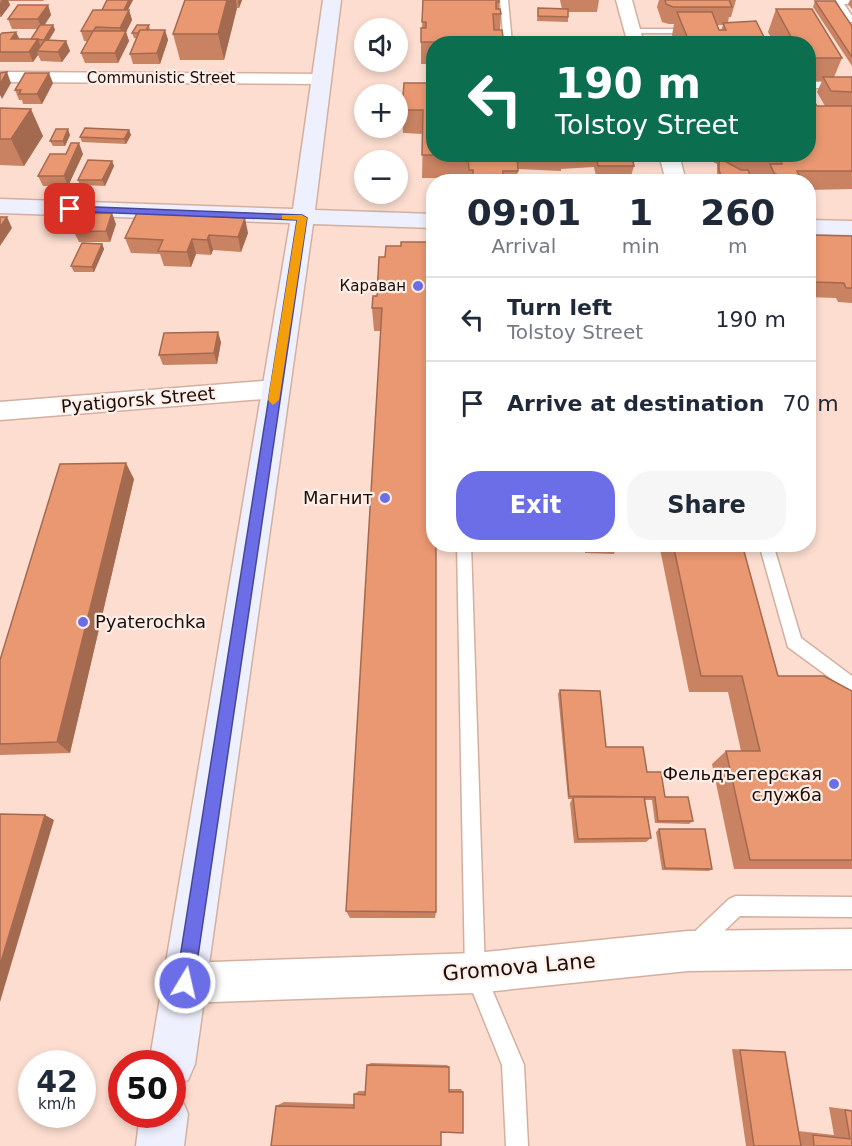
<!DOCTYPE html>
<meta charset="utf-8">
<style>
body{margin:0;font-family:"DejaVu Sans",sans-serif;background:#f6f6f7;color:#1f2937;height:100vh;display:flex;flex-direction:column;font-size:22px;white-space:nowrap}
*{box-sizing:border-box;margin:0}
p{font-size:20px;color:#747a83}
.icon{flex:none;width:33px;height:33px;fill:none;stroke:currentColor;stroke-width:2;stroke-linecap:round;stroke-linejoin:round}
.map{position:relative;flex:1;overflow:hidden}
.panel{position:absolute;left:426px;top:174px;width:390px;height:378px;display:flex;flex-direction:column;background:#fff;border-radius:24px;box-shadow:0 3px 9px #0003}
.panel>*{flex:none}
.top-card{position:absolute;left:426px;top:36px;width:390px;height:126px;border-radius:24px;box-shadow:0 3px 9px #0003;background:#0b6e4f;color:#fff;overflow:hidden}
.fabs{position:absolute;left:354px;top:18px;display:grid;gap:12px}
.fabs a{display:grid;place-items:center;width:54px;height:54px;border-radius:50%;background:#fff;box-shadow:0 3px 9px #0003;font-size:30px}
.speed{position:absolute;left:18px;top:1050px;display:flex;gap:12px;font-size:30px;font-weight:700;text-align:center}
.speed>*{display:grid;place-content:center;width:78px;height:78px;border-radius:50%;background:#fff;box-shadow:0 3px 9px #0003;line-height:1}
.speed small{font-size:15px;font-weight:400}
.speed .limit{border:9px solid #d22;background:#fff;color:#111}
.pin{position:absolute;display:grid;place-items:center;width:51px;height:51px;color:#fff;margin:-26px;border-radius:12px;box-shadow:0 3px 9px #0006}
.me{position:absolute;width:66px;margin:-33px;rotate:9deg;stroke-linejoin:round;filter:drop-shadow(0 0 4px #0008)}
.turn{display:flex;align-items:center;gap:21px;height:126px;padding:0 30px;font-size:27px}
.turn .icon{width:78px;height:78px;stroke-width:2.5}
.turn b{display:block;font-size:42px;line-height:51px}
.eta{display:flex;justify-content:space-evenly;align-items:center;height:102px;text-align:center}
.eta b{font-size:36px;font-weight:600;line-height:42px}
.cta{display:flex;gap:12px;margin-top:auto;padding:12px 30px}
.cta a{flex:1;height:69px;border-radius:24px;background:#6c6ee8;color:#fff;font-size:24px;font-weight:600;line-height:69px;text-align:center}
.cta a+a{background:#f6f6f7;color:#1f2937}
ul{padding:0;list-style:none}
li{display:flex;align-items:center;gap:18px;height:84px;padding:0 30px;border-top:2px solid #e0e1e3}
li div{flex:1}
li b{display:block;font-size:22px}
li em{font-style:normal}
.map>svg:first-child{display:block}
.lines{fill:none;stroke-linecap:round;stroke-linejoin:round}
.lane-casing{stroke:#d4af9f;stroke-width:3}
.street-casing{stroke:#d4af9f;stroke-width:3}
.secondary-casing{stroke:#d4af9f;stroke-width:3}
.lane{fill:#fff;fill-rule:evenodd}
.street{fill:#fff;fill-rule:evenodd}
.secondary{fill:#eef0fe;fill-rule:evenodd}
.wall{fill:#c98362;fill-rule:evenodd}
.shaded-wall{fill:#a46a50}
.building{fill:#ea9872;stroke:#a46a50;stroke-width:1.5}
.route{fill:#6c6ee8;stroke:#464897;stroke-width:1.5}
.slow{fill:#f59e0b}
.poi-dot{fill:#6c6ee8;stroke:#feeee7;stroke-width:2}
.labels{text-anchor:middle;stroke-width:4.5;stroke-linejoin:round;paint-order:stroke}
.far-street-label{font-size:15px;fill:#1a0e08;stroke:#feeee7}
.far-poi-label{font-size:15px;fill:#1a0e08;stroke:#feeee7;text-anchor:end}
.street-label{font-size:18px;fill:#1a0e08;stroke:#feeee7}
.poi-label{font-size:18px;fill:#1a0e08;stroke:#feeee7;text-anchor:end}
.near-street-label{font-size:21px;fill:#1a0e08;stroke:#feeee7}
</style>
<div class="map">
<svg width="852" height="1146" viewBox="0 0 852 1146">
<rect width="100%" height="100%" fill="#fcddd0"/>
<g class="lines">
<defs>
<path id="lane" d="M500,0H508L512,44H504Z
M836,0H852V4H844L852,16V22H848Z
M630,29H693L697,31L693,33H630Z
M808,82H852V88H808Z
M457,544H471L485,973L524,1065L528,1146H506L502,1065L465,973Z
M759,544H773L801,638L852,676V694L788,647Z
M736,896L852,897V917L740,916L703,951L696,954L689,951L686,944L689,937L729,899Z"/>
<path id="street" d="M616,0H632L644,44H628Z
M0,72L321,74L327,75L330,79L327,83L321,84L0,82Z
M659,154H679L686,182H666Z
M275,380L284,383L288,389L284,395L275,398L0,420V402Z
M852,929V969L688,971L475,993L185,1003L171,997L165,983L171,969L185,963L475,953L688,931Z"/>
<path id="secondary" d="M323,0H341L315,210L434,214V228L313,224L195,1064L188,1080L172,1087V1064H149L290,223L0,213V199L293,209Z
M808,220L852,221V235L808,234Z
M172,1093L181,1097L188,1114L184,1146H136L140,1114H172Z"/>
</defs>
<use href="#lane" class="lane-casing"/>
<use href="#street" class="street-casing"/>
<use href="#secondary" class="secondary-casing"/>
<use href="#lane" class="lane"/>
<use href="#street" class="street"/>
<use href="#secondary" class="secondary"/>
</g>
<path class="wall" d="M0,0H44L43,1H8L10,5L1,17H0Z
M107,0H133L128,10H129L132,20L126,32L129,41L118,63H85L81,53L87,41H84L81,31L102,10Z
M185,0H242L239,8H237L224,60H180L173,34Z
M423,0H499V9L501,14L500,30L503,37L502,44H434V64H421V28H422Z
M560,0H599L597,12H568V22L537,21L538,8L562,9Z
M659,0H736L731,17H729L728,22L765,39H772L768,32L776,9L842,58L834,77H852V106H825L817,92L822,81H808V44H675L672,35L674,24H669L662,22L657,7ZM717,25H723L721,30H719Z
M850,0H852V9L848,4Z
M815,1L852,26V66L813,7Z
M48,5L51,15L44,25H53L55,30L49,40L66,41L70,51L62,62L41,61L38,55L33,62H0V35L16,32L19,39H31L38,29H12L8,19Z
M149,25L150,30H165L168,40L160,64H133L130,54L136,38H134L132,33Z
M53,83L42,104H23L22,100H19L15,90Z
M434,83V154H631L634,166L631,176H596L594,167L561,169V171L518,169L517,179L614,182H467V178H422L423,134L403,133L402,110Z
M817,106H852V189L808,190V182H763L766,176H750L752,180L751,182H719L717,175V164L710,160L708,154H808Z
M0,108L43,136L24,166L0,165Z
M129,130L131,135L126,144L82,142L80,137Z
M70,135L65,146H53L50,141Z
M66,154H83L68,186H43L38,176Z
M112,161L114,166L105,186L80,185L78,180Z
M116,224L110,242H79L74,232Z
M248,233L241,252L213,250L211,255L196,254L191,267L164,266L160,254L131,253L125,238Z
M808,235L852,236V303L838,302L836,298L808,297Z
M102,244L104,249L94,272H74L71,266Z
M385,257L436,912L435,918H350L346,911L381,331H374L372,308L377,296Z
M221,342L217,364L163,365L159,355Z
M134,479L70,753L0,755V660Z
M585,544H615V550L614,554L585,553Z
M659,544H742L778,676L852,691V869H734L712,764L726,751H741L728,692H689Z
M560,690L606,747L647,772L665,797L693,821L689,824L655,823L652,800H645L651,838L646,842L574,843L570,803L572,799H568L558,694Z
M659,829L712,869L709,871L662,870L656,832Z
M732,1049L785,1052L798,1131L834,1135L829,1107L852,1110V1146H746Z
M371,1063L447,1065L449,1067V1089H461L463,1092V1133L276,1106L284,1102L354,1104V1094L359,1091H366L367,1065Z"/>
<path class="shaded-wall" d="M2,0H8L10,5L1,17L0,13V3Z
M129,0H133L125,15L124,10Z
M227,0H236L237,8L224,60L218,34Z
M238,0H242L239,8Z
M48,5L51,15L42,29L38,19Z
M129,10L132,20L126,32L129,41L118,63L115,53L123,36L120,28Z
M53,25L55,30L46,45L44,40Z
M165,30L168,40L160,64L157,53Z
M16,32L21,42L11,39Z
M38,39L42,50L37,51L38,55L33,62L29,52Z
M66,41L70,51L62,62L58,52Z
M7,72L11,83L2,99L0,95V84Z
M49,73L53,83L42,104L37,94Z
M31,109L43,136L24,166L11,139Z
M68,129L70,135L65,146L63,141Z
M129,130L131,135L126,144L124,139Z
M79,143L83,154L68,186L64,176Z
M112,161L114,166L105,186L102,180Z
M112,213L116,224L110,242L106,231Z
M7,217L12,228L0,246V227Z
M245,218L248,233L241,252L238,237Z
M209,235L213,250L211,255L207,240Z
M192,239L196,254L191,267L187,252Z
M102,244L104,249L94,272L92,267Z
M218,332L221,342L217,364L214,353Z
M126,463L134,479L70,753L57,742Z
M45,815L54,820L0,1002V965Z"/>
<path class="building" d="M107,0H129L124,10H102Z
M185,0H227L218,34H173Z
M423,0H499V2H496V9H500L501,14H493L494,30H502L503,37H499L500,44H467V42H421V28H426V22H422Z
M665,0H729L732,7H673L666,4Z
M815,1H835L852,26V57Z
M18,5H48L38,19H8Z
M538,8L568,9V17L538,16Z
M776,9H812L842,58H808V44H795Z
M93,10H129L120,28L96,27L93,31H126L115,53H81L93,31H81Z
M677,12H712L719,30H726L723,23L756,21L765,39H786L789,44H684L682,39H688Z
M40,25H53L44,40L31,39Z
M137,25H149L146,30H140L138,33H132Z
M140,30H165L157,53L130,54Z
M16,32L11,39H38L29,52H0V35L2,33Z
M45,40L66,41L58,52L37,51Z
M7,72L0,84V73Z
M25,73H49L37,94H19L21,90H15Z
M823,77H852V92L831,91Z
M404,83H434V154H517L518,171H503V175H473V170H469L468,155H422L423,110H402Z
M808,90L817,106H852V171H797L801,179H786L774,173L770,164H782L779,157H746L741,154H808Z
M0,108L31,109L11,139H0Z
M85,128L129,130L124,139L80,137Z
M56,129H68L63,141H50Z
M71,143H79L64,176H38L50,154H66Z
M596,154H631L634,166H598Z
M719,158L741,170H748L752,180L749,182H723L719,170Z
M88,160L112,161L102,180H78Z
M517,179H614V182H517Z
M112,213L106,231L74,232L82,214Z
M137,213L245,218L238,237L209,235L207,240L192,239L187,252L158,251L163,240L125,238Z
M0,217H7L0,227Z
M808,235L852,236V288H846L844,283L815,282L808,264Z
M401,242H434V544H436V912L346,911L382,308H372L373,296H377L379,257H385L386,246H401Z
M82,243L102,244L92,267L71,266Z
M218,332L214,353L159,355L164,333Z
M126,463L57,742L0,744V660L60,464Z
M586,544H615V550L587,549Z
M673,544H742L778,676H824L852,691V860H750L726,751H760L742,676H701Z
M560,690L600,691L606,747H643L647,772H661L665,797H688L693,821H658L655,797L569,796Z
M573,797H644L651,838L578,839Z
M0,814L45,815L0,965Z
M659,829H705L712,869L665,868Z
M740,1050L785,1052L801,1146H754Z
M367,1065L449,1067V1092H463V1133L441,1132V1146H271L276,1106L354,1108V1094L365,1095Z
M845,1110L852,1111V1146H814L813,1135L850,1139Z"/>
<path class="route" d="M70,206L302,215L307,218L194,983L192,989L185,992L179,989L176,983L297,220L66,211L65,209Z"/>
<path class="slow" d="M282,215H302L307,218L279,400L273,405L268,400L297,220L282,219Z"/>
<g class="poi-dot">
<circle cx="418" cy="286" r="6"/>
<circle cx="385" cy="498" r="6"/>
<circle cx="83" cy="622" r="6"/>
<circle cx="834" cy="784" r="6"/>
</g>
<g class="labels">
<g class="far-street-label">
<text x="161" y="83">Communistic Street</text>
</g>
<g class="far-poi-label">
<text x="406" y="291">Караван</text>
</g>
<g class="street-label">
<text transform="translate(138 400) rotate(-5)" y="6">Pyatigorsk Street</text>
</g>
<g class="poi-label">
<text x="373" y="504">Магнит</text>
<text x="95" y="628" text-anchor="start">Pyaterochka</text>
<text x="822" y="780">Фельдъегерская<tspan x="822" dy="21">служба</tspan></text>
</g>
<g class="near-street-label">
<text transform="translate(519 967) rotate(-5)" y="7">Gromova Lane</text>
</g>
</g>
</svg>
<div class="fabs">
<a><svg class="icon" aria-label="sound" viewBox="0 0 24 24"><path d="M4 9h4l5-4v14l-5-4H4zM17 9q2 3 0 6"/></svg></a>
<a>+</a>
<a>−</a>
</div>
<div class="speed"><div>42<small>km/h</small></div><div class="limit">50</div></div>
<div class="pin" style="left:70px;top:209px;background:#d93025"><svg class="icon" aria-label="arrive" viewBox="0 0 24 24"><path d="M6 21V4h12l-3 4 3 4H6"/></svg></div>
<svg class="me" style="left:185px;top:983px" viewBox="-20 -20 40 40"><circle r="17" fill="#6c6ee8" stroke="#fff" stroke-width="3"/><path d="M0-11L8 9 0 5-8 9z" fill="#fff"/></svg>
<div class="top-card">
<div class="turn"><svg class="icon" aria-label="left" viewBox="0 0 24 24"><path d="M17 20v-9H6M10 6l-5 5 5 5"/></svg><div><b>190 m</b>Tolstoy Street</div></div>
</div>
<section class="panel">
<div class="eta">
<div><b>09:01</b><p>Arrival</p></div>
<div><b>1</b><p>min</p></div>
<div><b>260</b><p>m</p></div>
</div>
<ul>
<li><svg class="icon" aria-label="left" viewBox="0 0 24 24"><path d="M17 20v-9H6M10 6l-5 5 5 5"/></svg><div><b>Turn left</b><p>Tolstoy Street</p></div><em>190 m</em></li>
<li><svg class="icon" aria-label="arrive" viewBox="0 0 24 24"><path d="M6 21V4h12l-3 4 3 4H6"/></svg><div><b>Arrive at destination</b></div><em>70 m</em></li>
</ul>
<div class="cta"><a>Exit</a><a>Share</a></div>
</section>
</div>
